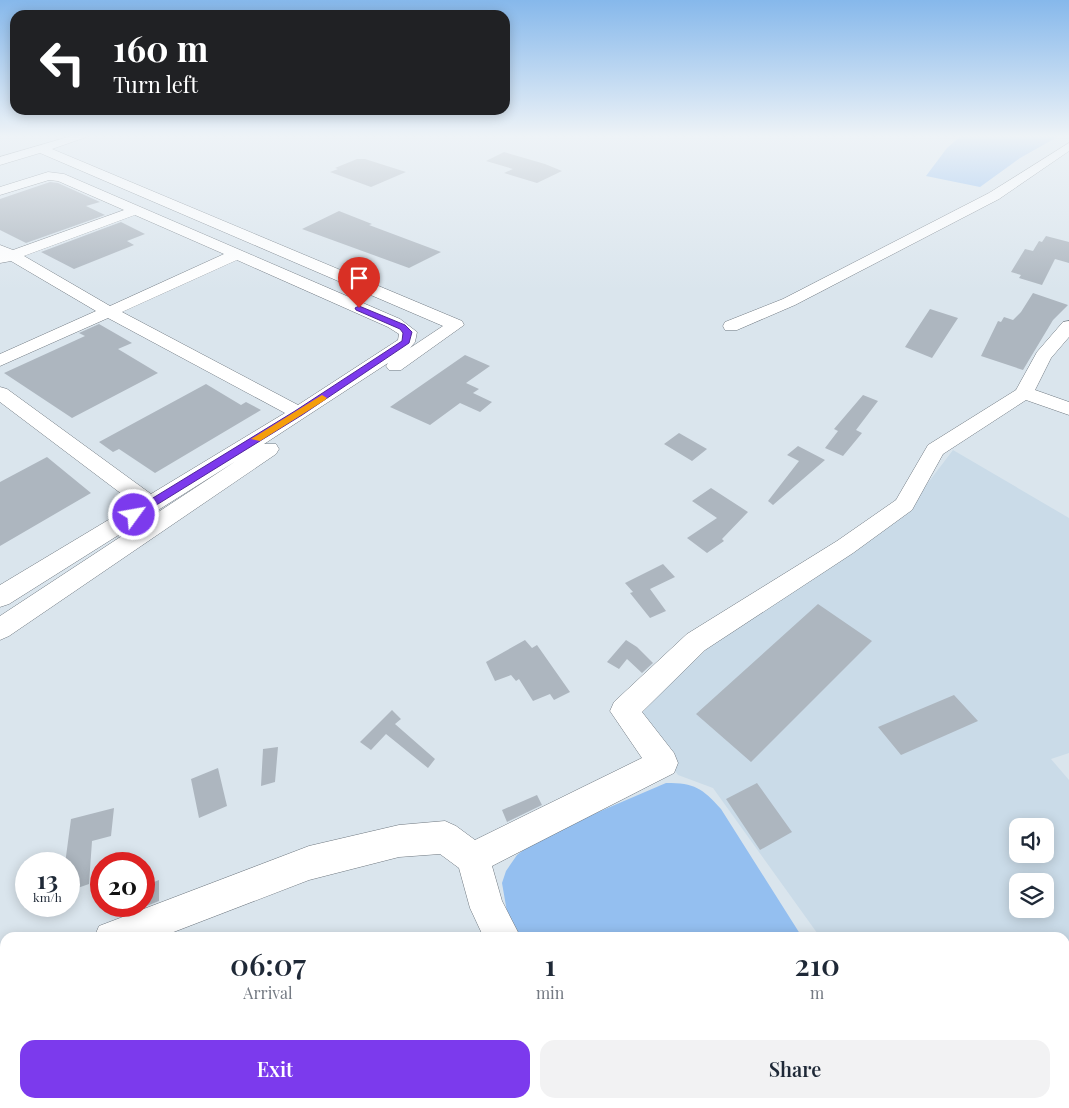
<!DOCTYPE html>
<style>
body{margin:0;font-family:"Playfair Display",serif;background:#f2f2f3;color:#1f2937;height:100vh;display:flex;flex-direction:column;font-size:19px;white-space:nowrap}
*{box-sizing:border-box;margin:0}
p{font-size:16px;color:#747a83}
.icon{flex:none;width:28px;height:28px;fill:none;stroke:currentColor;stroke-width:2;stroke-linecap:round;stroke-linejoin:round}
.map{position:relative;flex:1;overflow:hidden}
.side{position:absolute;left:0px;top:932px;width:1070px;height:176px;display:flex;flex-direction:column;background:#fff;border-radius:15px 15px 0 0;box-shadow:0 2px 12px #0003}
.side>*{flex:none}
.guide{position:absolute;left:10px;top:10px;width:500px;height:105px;border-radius:15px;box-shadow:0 2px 12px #0003;background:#202124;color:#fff;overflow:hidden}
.fabs{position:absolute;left:1009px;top:818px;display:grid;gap:10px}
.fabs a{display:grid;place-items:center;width:45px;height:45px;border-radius:10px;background:#fff;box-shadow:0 2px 12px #0003;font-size:25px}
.speed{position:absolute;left:15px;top:852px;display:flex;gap:10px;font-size:25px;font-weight:700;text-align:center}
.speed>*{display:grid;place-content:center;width:65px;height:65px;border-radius:50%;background:#fff;box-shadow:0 2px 12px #0003;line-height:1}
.speed small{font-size:12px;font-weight:400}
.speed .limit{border:8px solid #d22;background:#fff;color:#111}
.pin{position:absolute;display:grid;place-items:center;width:42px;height:42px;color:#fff;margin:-51px -21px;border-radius:50% 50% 50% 0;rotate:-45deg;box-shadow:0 0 5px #0007}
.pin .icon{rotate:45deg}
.me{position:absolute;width:55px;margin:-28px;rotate:58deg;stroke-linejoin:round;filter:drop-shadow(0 0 4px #0008)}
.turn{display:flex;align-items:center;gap:18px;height:105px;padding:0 20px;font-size:22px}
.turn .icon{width:65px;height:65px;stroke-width:2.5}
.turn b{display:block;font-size:35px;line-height:42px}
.eta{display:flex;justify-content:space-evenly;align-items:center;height:85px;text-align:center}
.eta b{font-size:30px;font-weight:600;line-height:35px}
.action{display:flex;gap:10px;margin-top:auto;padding:10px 20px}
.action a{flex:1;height:58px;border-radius:15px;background:#7c3aed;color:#fff;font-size:20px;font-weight:600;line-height:58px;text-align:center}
.action a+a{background:#f2f2f3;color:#1f2937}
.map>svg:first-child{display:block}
.built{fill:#cadbe8;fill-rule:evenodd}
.water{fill:#94bff0}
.building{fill:#adb6bf}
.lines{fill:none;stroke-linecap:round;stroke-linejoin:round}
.minor-casing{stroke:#6f7880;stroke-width:1}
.minor{fill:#fff;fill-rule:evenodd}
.route{fill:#7c3aed;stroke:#51269a}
.slow{fill:#f59e0b}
</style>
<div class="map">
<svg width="1069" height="1108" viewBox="0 0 1069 1108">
<rect width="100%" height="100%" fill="#dae5ed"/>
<path class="built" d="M953,450L1069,518V753L1051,759L1069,780V1027L1065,1028V938L820,937L713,788L678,775L634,716L714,640L908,509ZM1018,826H1045V854H1018ZM1018,881H1045V909H1018Z"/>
<path class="water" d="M962,135H1061L1020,158L980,187L926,176L947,148Z
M666,783C695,783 702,788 721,809L802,937H520L507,912L502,883L506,871L517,855L540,837Z
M610,1104H871L870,1108H612Z"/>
<path class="building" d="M504,152L545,164L562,171L537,183L504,173L513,169L486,161Z
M357,159H365L406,172L371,187L330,172L338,169L335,168Z
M50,182L58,183L100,202L86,206L105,215L26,243L0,230V199Z
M339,211L372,224L369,225L441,252L409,268L302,229Z
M121,222L145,234L127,241L134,245L74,269L41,252Z
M1046,236L1069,242V263L1055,259L1042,285L1019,278L1021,275L1011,272L1025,249L1033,251L1039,241L1042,242Z
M1033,293L1068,305L1053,320L1023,370L981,356L998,321L1001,322L1004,317L1013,320L1021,312Z
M930,309L958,318L932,358L905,347Z
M99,324L132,343L118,349L158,373L72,418L4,373L85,336L79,333Z
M465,355L490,366L466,383L479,389L473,393L492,402L480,412L460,403L430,425L390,407Z
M206,384L241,405L246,402L261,410L155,473L119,449L113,452L99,442Z
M863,395L878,401L856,430L862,433L843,456L825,448L838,431L834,429Z
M679,433L707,449L692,461L664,444Z
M798,446L825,460L773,505L768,501L799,461L787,455Z
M47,457L91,493L0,546V482Z
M711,488L748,512L722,539L724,541L707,553L687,538L717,518L692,501Z
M663,564L675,577L650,589L666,611L650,618L630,593L633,592L625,583Z
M818,604L872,641L751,762L696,714Z
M525,640L532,648L537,645L570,692L554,700L550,694L533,701L519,679L516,681L511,675L495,681L486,662Z
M626,640L637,647L653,663L642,673L627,659L619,669L607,662Z
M954,695L978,721L901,755L878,727Z
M392,710L401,719L395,724L435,759L428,768L386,734L371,750L360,742Z
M278,747L275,782L261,786L263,749Z
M218,768L227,806L199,818L191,779Z
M757,783L792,832L760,850L726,799Z
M537,795L542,805L507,822L502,810Z
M114,808L111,836L92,841L89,884L69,891V864H65L71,819Z
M159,880V901L144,907V886Z"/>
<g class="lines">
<defs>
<path id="minor" d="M75,135H92L52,149L462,321L464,325L401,370H389L386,366L388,363L264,444H276L279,449L276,454L9,636L0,640V616L236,461L9,604L0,607V585L135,504L0,402V387L7,389L151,494L285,413L108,318L0,366V354L96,311L11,261L0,263V245L13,250L124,210L58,181L49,180L0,195V187L48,172L64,174L400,319L417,332L415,342L410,348L443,326L40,153L0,165V157ZM135,215L224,254L110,306L24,256ZM237,260L388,327L399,334L398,340L298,405L122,312Z
M1069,143V151L999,199L795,305L737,330H725L723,326L725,322L783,299L989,193Z
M1069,321V337L1051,358L1035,390L1069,402V415L1026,400L943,454L912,510L853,553L705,650L642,712L674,753L678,763L674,773L492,866L502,901L521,938H484L470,908L459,868L440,854L399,857L309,880L158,938H94L99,926L309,846L399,825L445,821L456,826L475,840L642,758L610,711L614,702L687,634L837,541L896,500L928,445L1016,390L1037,352L1063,322Z
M5,959V995L0,997V961Z
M578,1104H618L620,1108H579Z"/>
</defs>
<use href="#minor" class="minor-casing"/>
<use href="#minor" class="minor"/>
</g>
<linearGradient id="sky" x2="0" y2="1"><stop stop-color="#86b8eb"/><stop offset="0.47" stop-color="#eef3f7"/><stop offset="1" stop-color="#eef3f7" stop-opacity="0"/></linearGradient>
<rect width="1069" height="290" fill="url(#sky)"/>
<path class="route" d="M359,306L405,325L412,332L409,343L302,415L137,517H130V512L295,411L402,341L403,333L400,329L356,310L355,308Z"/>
<path class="slow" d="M322,395L327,398L325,400L260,441L251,439Z"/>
</svg>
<div class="fabs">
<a><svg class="icon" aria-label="sound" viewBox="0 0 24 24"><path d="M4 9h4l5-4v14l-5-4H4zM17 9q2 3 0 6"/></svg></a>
<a><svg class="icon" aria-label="layers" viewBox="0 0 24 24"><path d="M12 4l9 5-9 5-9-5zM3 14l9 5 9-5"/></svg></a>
</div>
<div class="speed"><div>13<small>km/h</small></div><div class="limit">20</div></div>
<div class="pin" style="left:359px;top:308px;background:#d93025"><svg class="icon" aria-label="arrive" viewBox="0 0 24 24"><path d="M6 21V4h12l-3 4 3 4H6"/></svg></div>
<svg class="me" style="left:134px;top:515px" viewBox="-20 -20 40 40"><circle r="17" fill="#7c3aed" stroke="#fff" stroke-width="3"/><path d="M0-11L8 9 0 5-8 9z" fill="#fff"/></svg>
<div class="guide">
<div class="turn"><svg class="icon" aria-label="left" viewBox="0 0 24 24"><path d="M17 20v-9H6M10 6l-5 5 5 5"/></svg><div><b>160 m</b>Turn left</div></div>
</div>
<section class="side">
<div class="eta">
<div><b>06:07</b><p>Arrival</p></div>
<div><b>1</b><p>min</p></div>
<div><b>210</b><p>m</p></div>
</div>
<div class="action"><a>Exit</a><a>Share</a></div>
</section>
</div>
